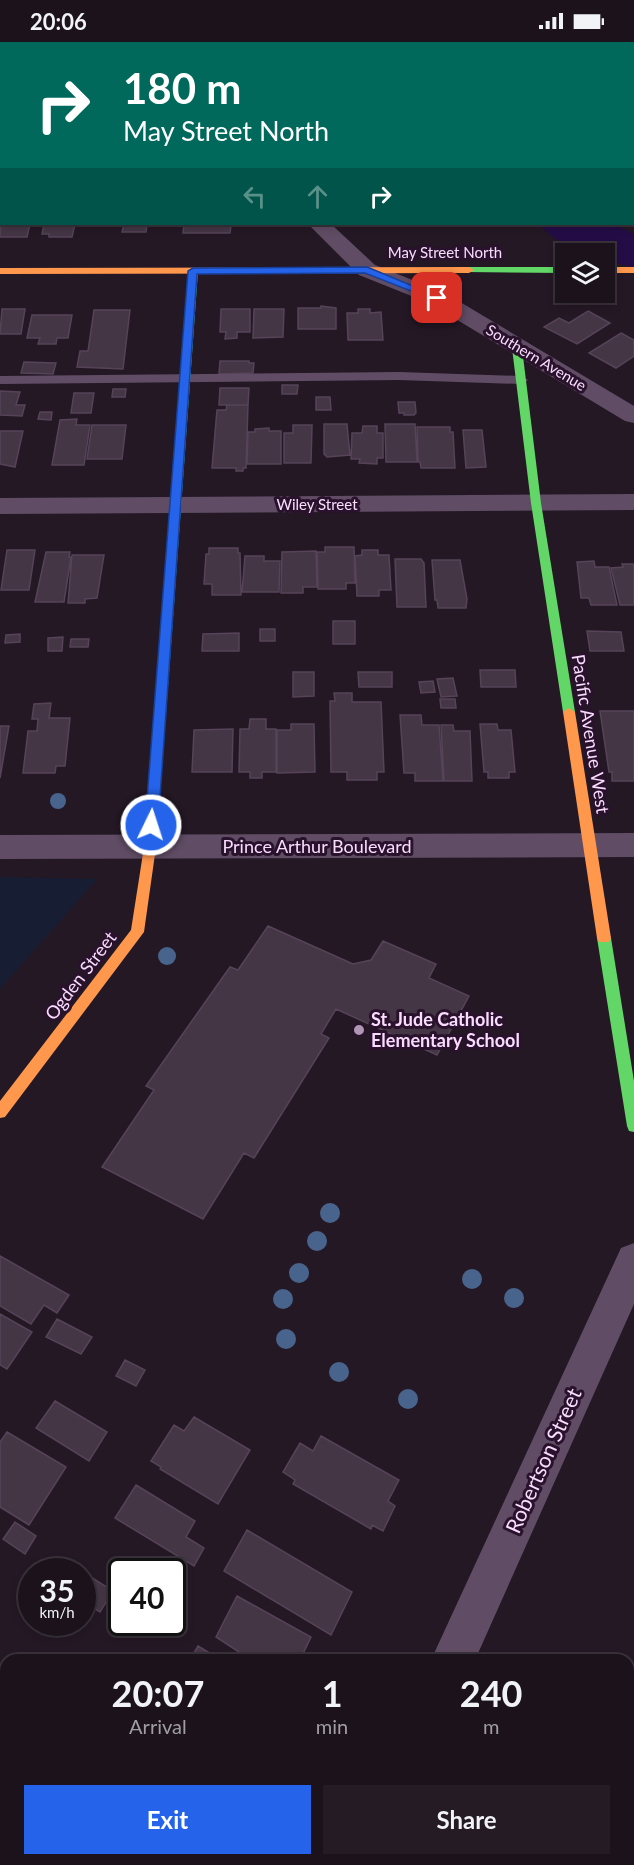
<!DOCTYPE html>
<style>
body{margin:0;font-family:Lato,sans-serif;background:#241b25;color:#f1f3f6;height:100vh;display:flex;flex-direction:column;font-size:22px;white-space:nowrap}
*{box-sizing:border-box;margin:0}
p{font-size:20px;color:#a09ea3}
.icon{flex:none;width:33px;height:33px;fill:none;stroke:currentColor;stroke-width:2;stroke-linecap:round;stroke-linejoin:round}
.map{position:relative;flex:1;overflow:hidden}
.drawer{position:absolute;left:0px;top:1612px;width:634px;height:212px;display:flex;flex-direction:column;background:#1b121c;border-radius:18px 18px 0 0;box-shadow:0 3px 9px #0003,0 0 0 2px #39323b}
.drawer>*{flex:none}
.hud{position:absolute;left:0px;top:0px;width:634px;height:183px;box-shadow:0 3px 9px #0003,0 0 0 2px #39323b;background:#00695c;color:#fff;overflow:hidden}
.fabs{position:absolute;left:555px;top:201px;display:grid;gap:12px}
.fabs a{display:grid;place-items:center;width:60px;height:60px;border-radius:0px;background:#1b121c;box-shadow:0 3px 9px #0003,0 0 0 2px #39323b;font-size:30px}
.speed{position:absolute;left:18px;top:1516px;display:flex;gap:12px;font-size:30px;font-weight:700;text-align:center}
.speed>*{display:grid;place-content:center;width:78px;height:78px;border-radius:50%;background:#1b121c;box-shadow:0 3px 9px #0003,0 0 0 2px #39323b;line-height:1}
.speed small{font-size:15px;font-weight:400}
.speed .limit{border:3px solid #111;border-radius:9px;background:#fff;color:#111}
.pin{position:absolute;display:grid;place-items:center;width:51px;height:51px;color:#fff;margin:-26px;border-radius:12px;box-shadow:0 3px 9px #0006}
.me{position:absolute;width:66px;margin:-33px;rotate:4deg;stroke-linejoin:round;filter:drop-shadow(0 0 4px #0008)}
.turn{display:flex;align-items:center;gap:21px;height:126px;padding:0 24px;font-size:27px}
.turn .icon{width:78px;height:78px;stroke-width:2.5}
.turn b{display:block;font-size:42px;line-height:51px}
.lanes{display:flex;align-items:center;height:57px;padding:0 24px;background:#0003;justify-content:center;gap:30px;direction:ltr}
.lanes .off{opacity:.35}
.eta{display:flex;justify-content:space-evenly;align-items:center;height:102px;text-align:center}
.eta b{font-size:36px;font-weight:700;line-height:42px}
.primary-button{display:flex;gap:12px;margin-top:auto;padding:12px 24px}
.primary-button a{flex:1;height:69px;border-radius:0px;background:#2563eb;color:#fff;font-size:24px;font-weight:700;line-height:69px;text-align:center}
.primary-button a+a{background:#241b25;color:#f1f3f6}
.status{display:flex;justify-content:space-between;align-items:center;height:42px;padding:0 30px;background:#1b121c;direction:ltr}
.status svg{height:16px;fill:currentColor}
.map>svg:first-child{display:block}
.green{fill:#171d33}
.water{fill:#240d47}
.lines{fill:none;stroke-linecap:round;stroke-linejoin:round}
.river{fill:#240d47;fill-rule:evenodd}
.building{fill:#453646;stroke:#564358;stroke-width:1.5}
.lane{fill:#604d65;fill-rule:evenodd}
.street{fill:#604d65;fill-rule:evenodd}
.fast{fill:#63d668;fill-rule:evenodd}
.slow{fill:#ff974d;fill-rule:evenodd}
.tree{fill:#49648c}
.route{fill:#2563eb;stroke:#184099;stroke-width:1.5}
.poi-dot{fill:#af97b3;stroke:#29122b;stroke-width:2}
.labels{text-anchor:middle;stroke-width:6;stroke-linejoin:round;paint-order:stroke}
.far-street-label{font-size:15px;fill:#fadcff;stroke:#29122b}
.street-label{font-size:18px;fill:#fadcff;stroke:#29122b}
.poi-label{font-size:18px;font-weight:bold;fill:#fadcff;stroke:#29122b;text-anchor:start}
.near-street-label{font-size:21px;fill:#fadcff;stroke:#29122b}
</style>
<div class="status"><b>20:06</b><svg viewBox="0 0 49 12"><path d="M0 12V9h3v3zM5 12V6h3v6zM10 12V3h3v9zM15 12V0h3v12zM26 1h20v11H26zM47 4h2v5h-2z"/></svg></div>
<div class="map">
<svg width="634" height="1823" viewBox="0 0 634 1823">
<rect width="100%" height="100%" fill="#241825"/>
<path class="green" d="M0,835L97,837L0,947Z"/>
<path class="water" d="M538,182H614L634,192V208H576Z"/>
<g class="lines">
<path class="river" d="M540,182H602L634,195V226L604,217V212C584,212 551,199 540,182Z"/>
</g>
<path class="building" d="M183,0H240L183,2Z
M0,170L2,182H30L27,195H0Z
M44,182H75L72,195H49V192H42Z
M124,182H147L146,190H122Z
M184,182H237V184H231L230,191H183Z
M321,264L336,266V287H298V266H321Z
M2,267H25L21,292H0Z
M221,267H250V290H237V296L225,297L226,290H220Z
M254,267H284L283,295L253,296Z
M358,267H370V271L381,270L383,298H348L347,271H358Z
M94,268H130L123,327L77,325L80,309H88Z
M588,269L610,281L577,302L544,285L559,276L569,281Z
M32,273H72L68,296H57L56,302H38L40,296H27Z
M621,291L634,298V314L616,326L589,311Z
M220,319H249V321H254L253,331L219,332Z
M24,320L56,321L53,332L21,331Z
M282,343H298L297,352H282Z
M220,346H249L248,363H219Z
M113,347H126L125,355H112Z
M0,349L20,350L16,363H25L22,374L0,373Z
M74,351H94L91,371H71Z
M316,355H330L331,368H316Z
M398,360H415L416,371L414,373H404V371H399Z
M227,363H248L246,426H243V429H236V426H212L217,368H226Z
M40,370H52L51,378L38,377Z
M77,377L76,383H90L84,423H52L60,378Z
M324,382H347L350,413L327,415L324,412Z
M385,382H415L417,420H386Z
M92,383H126L122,417H87Z
M293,383H312L311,421H284V391H293Z
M363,384H377V391H383V416H377V422L359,421L360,417H351L352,391H362Z
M417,385H450V390H453L455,426H421L420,420H418Z
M269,386V389H281V422H247L248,390H255V387Z
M463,388H482L486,425L466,426Z
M0,389H23L15,425L0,422Z
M325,505H354L355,541H346V547H318L317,510H325Z
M209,506H238V511H240L241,553H212V542H204L206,512H209Z
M7,508H35L29,548H1Z
M362,508H378V513H389L391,548H379V554H357L355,514L362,513Z
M316,509L317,545H303V551H281L282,510Z
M46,510H70L69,515H71L64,560H35Z
M72,513H104L97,556L85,557V561H68Z
M245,514H264V519H280L279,550H242Z
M395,517H421L424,521L426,565H397Z
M432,518H460L467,557L466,566H438L437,558H435Z
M594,519L595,525H609L617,563H591L589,556H581L577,520Z
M622,522H633L634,525V563H620L611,526L623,525Z
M333,579H355V602H333Z
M260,587H275V599H260Z
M587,589L621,590L624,609H590Z
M239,591V609H202L203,592Z
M20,592V600L5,601L6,593Z
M63,595L62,609H48V596Z
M71,597H89L88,605H70Z
M480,628H515L516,645H481Z
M293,630H314V654L293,655Z
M358,630H392V645H359Z
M453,636L457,654L441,655L437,637Z
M433,639L435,650L421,651L419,640Z
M334,651H352V660H381L384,730H377V738H347V730H331L330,659H335Z
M440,657H455L456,666H441Z
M51,661L49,676H70L65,724H56L55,731H23L28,689H37L38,677H32L34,662Z
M600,669H634V739H612V730H609Z
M400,673H421L422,683H439L443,739H415V731H404Z
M250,677H266V687H276V730H262V736H250V730H239L240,687H249Z
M291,682H314L315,730L277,731V688H291Z
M480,682H497L498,688H511L515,730H509V736H488V730H484Z
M441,683H453L454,689H470L472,739H444Z
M0,684H9L0,736Z
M233,687L232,730H192L194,688Z
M268,884L353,922L371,918L383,899L436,922L429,936L469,954L437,1013L336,967L321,992L329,996L254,1116L244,1111L203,1177L102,1125L154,1048L146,1044L230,925L238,928Z
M0,1214L69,1253L57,1271L44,1263L31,1282L0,1264Z
M0,1272L32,1290L7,1327L0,1323Z
M57,1277L92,1295L81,1312L46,1295Z
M125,1318L145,1328L136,1344L116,1334Z
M55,1359L107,1390L89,1419L36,1386Z
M194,1375L250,1408L218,1462L160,1427L161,1425L151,1419L174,1383L184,1389Z
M7,1390L66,1425L29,1483L0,1465V1400Z
M321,1394L399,1438L388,1459L395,1464L383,1489L372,1483L371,1487L293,1442L295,1438L283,1430L300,1401L313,1409Z
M136,1443L195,1479L186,1495L204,1506L194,1524L115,1476Z
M15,1480L36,1494L25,1512L3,1497Z
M247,1488L352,1550L331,1593L224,1529Z
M78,1527L113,1549L100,1570L82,1559V1530H76Z
M237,1554L311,1595L300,1618H251L216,1595Z
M198,1604L221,1618H179L183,1611L191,1616Z
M0,1669L6,1673V1715L2,1722L0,1721Z
M64,1818H137L144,1823H62Z
M160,1818H203L200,1823H167Z
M575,1818H617L615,1823H582Z"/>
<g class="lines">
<path class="lane" d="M399,330L521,334L528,338L521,342L399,338L0,342V334Z"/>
<path class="street" d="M123,0H142L143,2H124Z
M593,0H612L613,2H594Z
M633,15H634V27H633Z
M0,31H2V43H0Z
M308,182H331L375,223L445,251L634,364V381L625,379L429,261L359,233Z
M634,452V468L0,472V456Z
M634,791V815L0,817V793Z
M634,1201V1262L475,1618H431L621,1206Z
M339,1818H387L385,1823H337Z"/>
<path class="fast" d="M469,225H566V231L466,230L464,228Z
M193,226L198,229L170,618L164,622L158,618L188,229Z
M517,303L522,306L541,461L575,670L569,674L563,670L531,461L512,306Z
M604,891L609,892L611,896L634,1039V1090L629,1089L627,1084L597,896L599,892Z"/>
<path class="slow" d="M604,225H634V231H604Z
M0,226L469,225L474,228L469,231L0,232Z
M164,614L170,618L156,805L144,890L5,1075L0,1076V1059L131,888L144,805L158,618Z
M569,666L575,670L611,896L609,900H599L597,896L563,670Z"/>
</g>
<g class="tree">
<circle cx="58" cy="759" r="8"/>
<circle cx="167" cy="914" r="9"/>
<circle cx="330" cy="1171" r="10"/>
<circle cx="317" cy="1199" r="10"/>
<circle cx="299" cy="1231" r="10"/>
<circle cx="472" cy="1237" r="10"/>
<circle cx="514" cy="1256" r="10"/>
<circle cx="283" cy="1257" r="10"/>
<circle cx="286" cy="1297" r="10"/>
<circle cx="339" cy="1330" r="10"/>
<circle cx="408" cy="1357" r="10"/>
</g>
<path class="route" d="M367,225L442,256L434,258L365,231L197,232L158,783L151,787L147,786L145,783L188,229L193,226Z"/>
<circle class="poi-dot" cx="359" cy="988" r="6"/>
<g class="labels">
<g class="far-street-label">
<text x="445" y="216">May Street North</text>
<text transform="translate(536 316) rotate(31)" y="5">Southern Avenue</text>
<text x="317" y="468">Wiley Street</text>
</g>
<g class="street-label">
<text transform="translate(590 692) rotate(81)" y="6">Pacific Avenue West</text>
<text x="317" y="811">Prince Arthur Boulevard</text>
<text transform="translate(81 934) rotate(-53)" y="6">Ogden Street</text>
</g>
<g class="poi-label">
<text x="371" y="984">St. Jude Catholic<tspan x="371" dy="21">Elementary School</tspan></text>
</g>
<g class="near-street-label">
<text transform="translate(544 1419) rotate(-66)" y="7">Robertson Street</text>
</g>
</g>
</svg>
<div class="fabs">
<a><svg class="icon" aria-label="layers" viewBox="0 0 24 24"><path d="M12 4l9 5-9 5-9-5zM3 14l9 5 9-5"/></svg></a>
</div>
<div class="speed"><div>35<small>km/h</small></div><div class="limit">40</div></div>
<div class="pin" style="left:437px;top:256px;background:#d93025"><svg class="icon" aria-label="arrive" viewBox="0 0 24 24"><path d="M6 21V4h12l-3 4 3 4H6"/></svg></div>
<svg class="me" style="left:151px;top:783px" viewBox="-20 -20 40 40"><circle r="17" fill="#2563eb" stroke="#fff" stroke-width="3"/><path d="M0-11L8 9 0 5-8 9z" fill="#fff"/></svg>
<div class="hud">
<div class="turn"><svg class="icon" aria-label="right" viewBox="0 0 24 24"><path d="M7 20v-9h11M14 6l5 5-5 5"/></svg><div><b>180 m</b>May Street North</div></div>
<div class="lanes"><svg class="icon off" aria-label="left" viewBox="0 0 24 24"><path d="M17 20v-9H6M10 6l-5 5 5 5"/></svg><svg class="icon off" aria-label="ahead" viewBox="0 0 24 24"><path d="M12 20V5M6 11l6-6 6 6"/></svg><svg class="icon" aria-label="right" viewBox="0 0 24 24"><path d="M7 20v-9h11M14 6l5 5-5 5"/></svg></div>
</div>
<section class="drawer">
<div class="eta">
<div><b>20:07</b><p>Arrival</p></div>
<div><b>1</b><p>min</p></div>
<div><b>240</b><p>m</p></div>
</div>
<div class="primary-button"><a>Exit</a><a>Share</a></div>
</section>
</div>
